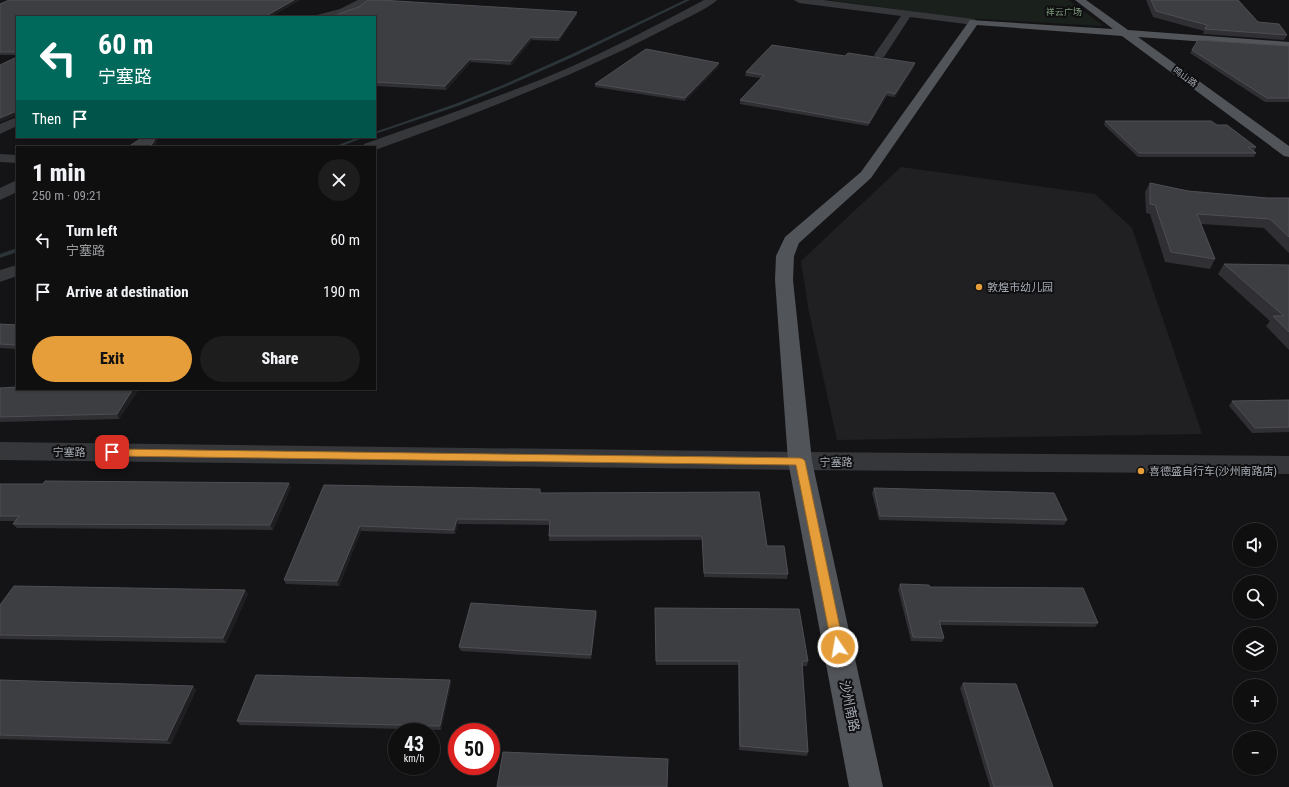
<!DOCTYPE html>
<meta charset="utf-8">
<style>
body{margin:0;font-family:"Roboto Condensed","Noto Sans SC",sans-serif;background:#1d1d1e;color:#f1f3f6;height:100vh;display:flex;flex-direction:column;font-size:15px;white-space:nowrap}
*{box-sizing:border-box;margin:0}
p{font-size:13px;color:#9b9c9f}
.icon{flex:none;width:22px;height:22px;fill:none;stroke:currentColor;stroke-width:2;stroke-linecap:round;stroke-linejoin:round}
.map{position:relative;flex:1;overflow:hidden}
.panel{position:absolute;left:16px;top:146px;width:360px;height:244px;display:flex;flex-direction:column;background:#0f0f10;border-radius:0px;box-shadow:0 1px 3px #0004,0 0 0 1px #2f2f30}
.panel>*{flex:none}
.guide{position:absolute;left:16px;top:16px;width:360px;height:122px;border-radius:0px;box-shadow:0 1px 3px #0004,0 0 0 1px #2f2f30;background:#00695c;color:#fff;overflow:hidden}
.buttons{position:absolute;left:1233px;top:523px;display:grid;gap:8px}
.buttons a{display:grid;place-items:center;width:44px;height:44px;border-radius:50%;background:#0f0f10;box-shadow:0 1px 3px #0004,0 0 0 1px #2f2f30;font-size:20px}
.speed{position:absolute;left:388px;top:723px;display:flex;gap:8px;font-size:20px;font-weight:700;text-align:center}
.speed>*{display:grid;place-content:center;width:52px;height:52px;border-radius:50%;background:#0f0f10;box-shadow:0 1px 3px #0004,0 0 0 1px #2f2f30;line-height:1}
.speed small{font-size:10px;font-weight:400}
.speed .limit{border:6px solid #d22;background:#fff;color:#111}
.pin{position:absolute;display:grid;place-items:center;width:34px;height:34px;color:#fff;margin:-17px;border-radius:8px;box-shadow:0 2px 6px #0006}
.me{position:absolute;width:44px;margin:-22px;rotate:348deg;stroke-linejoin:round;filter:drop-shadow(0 0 3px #0008)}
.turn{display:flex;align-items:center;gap:14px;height:84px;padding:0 16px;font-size:18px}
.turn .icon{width:52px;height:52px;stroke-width:2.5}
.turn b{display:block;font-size:28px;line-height:34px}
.then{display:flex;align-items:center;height:38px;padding:0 16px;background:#0003;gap:8px;font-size:15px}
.round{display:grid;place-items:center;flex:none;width:42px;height:42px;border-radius:21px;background:#1d1d1e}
.summary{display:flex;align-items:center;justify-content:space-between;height:68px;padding:0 16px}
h1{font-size:24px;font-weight:800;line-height:30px}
.button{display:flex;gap:8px;margin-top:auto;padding:8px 16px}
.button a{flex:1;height:46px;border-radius:24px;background:#e69e3b;color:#111;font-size:16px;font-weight:800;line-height:46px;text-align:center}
.button a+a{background:#1d1d1e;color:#f1f3f6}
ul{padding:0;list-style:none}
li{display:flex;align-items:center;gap:12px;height:52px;padding:0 16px}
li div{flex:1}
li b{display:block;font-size:15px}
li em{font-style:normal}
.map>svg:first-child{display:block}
.built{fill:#202023}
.green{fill:#1a201b}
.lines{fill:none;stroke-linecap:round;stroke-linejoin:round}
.stream{fill:#2b3439;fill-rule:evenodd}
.minor{fill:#35373a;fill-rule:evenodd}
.major{fill:#515459;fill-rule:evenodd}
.wall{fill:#303034}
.shaded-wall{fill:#1f1f22}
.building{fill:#3d3e42;stroke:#4d4f54}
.route{fill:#e69e3b;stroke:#966726}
.poi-dot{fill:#e69e3b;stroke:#0f0f11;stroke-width:1.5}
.labels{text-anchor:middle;stroke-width:4;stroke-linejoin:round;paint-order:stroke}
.far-park-label{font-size:9px;fill:#809f7f;stroke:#0f0f11}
.far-street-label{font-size:9px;fill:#a7acb5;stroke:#0f0f11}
.poi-label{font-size:11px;fill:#a7acb5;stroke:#0f0f11;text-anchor:start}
.street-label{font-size:11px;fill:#a7acb5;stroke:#0f0f11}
.near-street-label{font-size:13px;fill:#a7acb5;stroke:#0f0f11}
</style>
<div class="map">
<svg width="1289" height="787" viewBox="0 0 1289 787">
<rect width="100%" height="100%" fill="#141416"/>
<path class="built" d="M901,167L1095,194L1132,228L1202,434L837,440L809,312L801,261Z"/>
<path class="green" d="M829,0H1068L1104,26L963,18Z"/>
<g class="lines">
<path class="stream" d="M685,0H690L575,56L505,87L458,106L375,134V132L455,104L503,85L572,54Z
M359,137H365L339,147H333Z
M17,248V252L0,258V254Z"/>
<path class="minor" d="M358,0H370C357,15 334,17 316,17L317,15L340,9Z
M704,0H717C710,8 678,22 667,28C573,77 475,114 375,150V147H362L364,144C432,120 500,97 566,69C613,48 659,24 704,0Z
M794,0H823L974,19L979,22L974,25L910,17L884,57H876L874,55L901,16L799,3Z
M17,117V126L0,134V124Z
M0,154L17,155V163L0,162Z
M17,180V192L0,200V188Z
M17,265V276L0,282V270Z
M0,442L800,452L1289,456V474L800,470L0,460Z"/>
<path class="major" d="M1075,0H1086L1128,30L1289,42V48L1138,37L1289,146V157L1284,156L1122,36L977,25L871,178L799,243L794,256L793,280L812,461L883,787H849L788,461L775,280L776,256L785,237L861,172L970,20L1113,29Z"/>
</g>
<path class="wall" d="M9,0H300L270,17H17V55H0V4Z
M1146,0H1238L1258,22L1287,35L1284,40L1203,34L1204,31L1153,17Z
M577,12V15L559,41L532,40L511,65L471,62L446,90L375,86V17Z
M1289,46V102H1265L1190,53L1192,50Z
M719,66L685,101L595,87V84Z
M914,67L895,97L887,96L868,126L740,104V100L761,78L745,76L746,72Z
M1105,121L1217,125L1256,147L1254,151L1256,153L1254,157H1138L1104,125Z
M1150,183L1188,191L1267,198H1289V253L1264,228L1201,224L1215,259L1210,269L1165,262L1150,214L1146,213L1145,192Z
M1224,264L1289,265V350L1266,326L1270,321L1218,274Z
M0,324L17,325V349L0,348Z
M0,388L139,389L119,419L0,422Z
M1289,400V432L1252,433L1229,406L1232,401Z
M0,484L291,487L273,530L17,528L13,524L15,521H0Z
M324,485L540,489L541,493L767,546L788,574L787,579L704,577L702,540L549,541V536L550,525L458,524L455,534L361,531L339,586L286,584L284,580Z
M874,488L1067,520L1064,525L879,520L872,493Z
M900,584L930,587L1098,623L1095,627L940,625L944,638L942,642L911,641L898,589Z
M245,590L248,594L226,643L0,639V605Z
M655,608L808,661L807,666H802L808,752L807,756L739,750L738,665H656Z
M596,611L597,615L591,659L461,651L459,647Z
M0,680L193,686L196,690L171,744L0,739Z
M450,680L451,684L441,730L240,725L237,721Z
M963,683L1053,787H990L960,688Z"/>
<path class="shaded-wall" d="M294,0H300L270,17H264Z
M577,12V15L559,41V38Z
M531,37L532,40L511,65V61Z
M470,59L471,62L446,90L445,86Z
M719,63V66L685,101V98Z
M915,63L914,67L895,97V94Z
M887,92V96L868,126L869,123Z
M14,112L16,116L0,122V118Z
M156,137H159L154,147H150Z
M133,389H139L119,419L117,414Z
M289,483L291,487L273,530L270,525Z
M457,519L458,524L455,534L454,530Z
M360,526L361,531L339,586L337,581Z
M245,590L248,594L226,643L223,638Z
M596,611L597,615L591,659V655Z
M450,680L451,684L441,730L440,726Z
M193,686L196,690L171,744L167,740Z"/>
<path class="building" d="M9,0H294L264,17H17V52H0V4Z
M368,0H380L577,12L559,38L531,37L511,61L470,59L445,86L375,82V17H335L341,13L359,7Z
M1151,0H1238L1258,22L1279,24L1287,35L1205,29L1207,25L1156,11Z
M1198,40L1289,46V98H1267L1192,50Z
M772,45L845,56L848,53L915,63L895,94L887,92L869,123L740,100L764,75L746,72Z
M646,49L719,63L685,98L595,84Z
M17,57V123H16L17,113L14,112L0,118V65Z
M1105,121H1211L1217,125H1227L1256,147H1248L1256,153H1139Z
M143,137H156L150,147H128Z
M1150,183L1188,191L1267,198H1289V237L1270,219L1197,214L1215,259L1171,252L1155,205L1150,204Z
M1224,264L1289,265V332L1273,316H1284Z
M0,324L17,325V345L0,344Z
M17,387V389H133L117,414L0,417V388Z
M1289,400V427L1255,428L1232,401Z
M45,481L289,483L270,525L13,524L19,516H0V484H43Z
M324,485L540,489V493L759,492L767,546H784L788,574L704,573L702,536H549L550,520L457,519L454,530L360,526L337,581L284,580Z
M874,488L1054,493L1067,520L880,516Z
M900,584L929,585L930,587L1083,588L1098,623L939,621L944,638L913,637Z
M14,586L245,590L223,638L0,635V605Z
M471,603L596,611L591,655L459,647Z
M655,608L799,609L808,661H802L808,752L740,746L739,661H656Z
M256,675L450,680L440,726L237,721Z
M0,680L193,686L167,740L0,735Z
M963,683L1016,684L1053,787H994Z
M503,752L668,759L667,787H497Z"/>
<path class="route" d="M112,449L800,458L803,459L805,461L844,647L842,651L838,653L833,651L832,647L796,465L112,456L107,452Z"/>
<g class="poi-dot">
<circle cx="979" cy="287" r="4"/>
<circle cx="1141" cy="471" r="4"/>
</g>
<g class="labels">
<g class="far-park-label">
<text x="1064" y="15">祥云广场</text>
</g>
<g class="far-street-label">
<text transform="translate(1185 77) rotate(36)" y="3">鸣山路</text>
</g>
<g class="poi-label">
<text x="987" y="291">敦煌市幼儿园</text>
<text x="1149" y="475">喜德盛自行车(沙州南路店)</text>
</g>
<g class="street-label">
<text transform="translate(69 452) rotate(1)" y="4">宁塞路</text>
<text x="836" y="466">宁塞路</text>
</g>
<g class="near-street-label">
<text transform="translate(850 706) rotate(78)" y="5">沙州南路</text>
</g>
</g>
</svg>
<div class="buttons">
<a><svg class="icon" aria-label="sound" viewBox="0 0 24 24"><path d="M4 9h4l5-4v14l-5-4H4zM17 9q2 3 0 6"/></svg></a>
<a><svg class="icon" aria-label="search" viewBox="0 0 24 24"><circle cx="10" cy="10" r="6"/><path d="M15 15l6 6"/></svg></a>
<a><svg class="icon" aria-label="layers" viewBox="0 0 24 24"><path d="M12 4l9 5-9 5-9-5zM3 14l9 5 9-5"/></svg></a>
<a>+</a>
<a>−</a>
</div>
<div class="speed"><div>43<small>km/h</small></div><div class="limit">50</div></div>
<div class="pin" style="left:112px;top:452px;background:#d93025"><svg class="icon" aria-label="arrive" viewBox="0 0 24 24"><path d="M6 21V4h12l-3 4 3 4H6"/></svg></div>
<svg class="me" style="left:838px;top:647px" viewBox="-20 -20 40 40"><circle r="17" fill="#e69e3b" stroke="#fff" stroke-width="3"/><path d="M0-11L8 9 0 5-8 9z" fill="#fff"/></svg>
<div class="guide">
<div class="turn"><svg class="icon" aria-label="left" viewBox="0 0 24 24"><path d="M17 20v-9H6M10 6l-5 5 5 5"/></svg><div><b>60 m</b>宁塞路</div></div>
<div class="then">Then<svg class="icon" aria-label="arrive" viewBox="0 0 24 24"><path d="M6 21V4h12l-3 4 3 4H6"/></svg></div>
</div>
<section class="panel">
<div class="summary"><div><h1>1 min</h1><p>250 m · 09:21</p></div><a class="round"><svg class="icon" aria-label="close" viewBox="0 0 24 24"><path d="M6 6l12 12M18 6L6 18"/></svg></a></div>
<ul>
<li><svg class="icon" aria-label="left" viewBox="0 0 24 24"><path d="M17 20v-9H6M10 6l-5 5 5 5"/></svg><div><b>Turn left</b><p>宁塞路</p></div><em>60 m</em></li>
<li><svg class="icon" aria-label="arrive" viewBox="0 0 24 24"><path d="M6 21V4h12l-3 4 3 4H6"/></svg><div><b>Arrive at destination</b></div><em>190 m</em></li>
</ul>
<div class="button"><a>Exit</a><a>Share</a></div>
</section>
</div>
